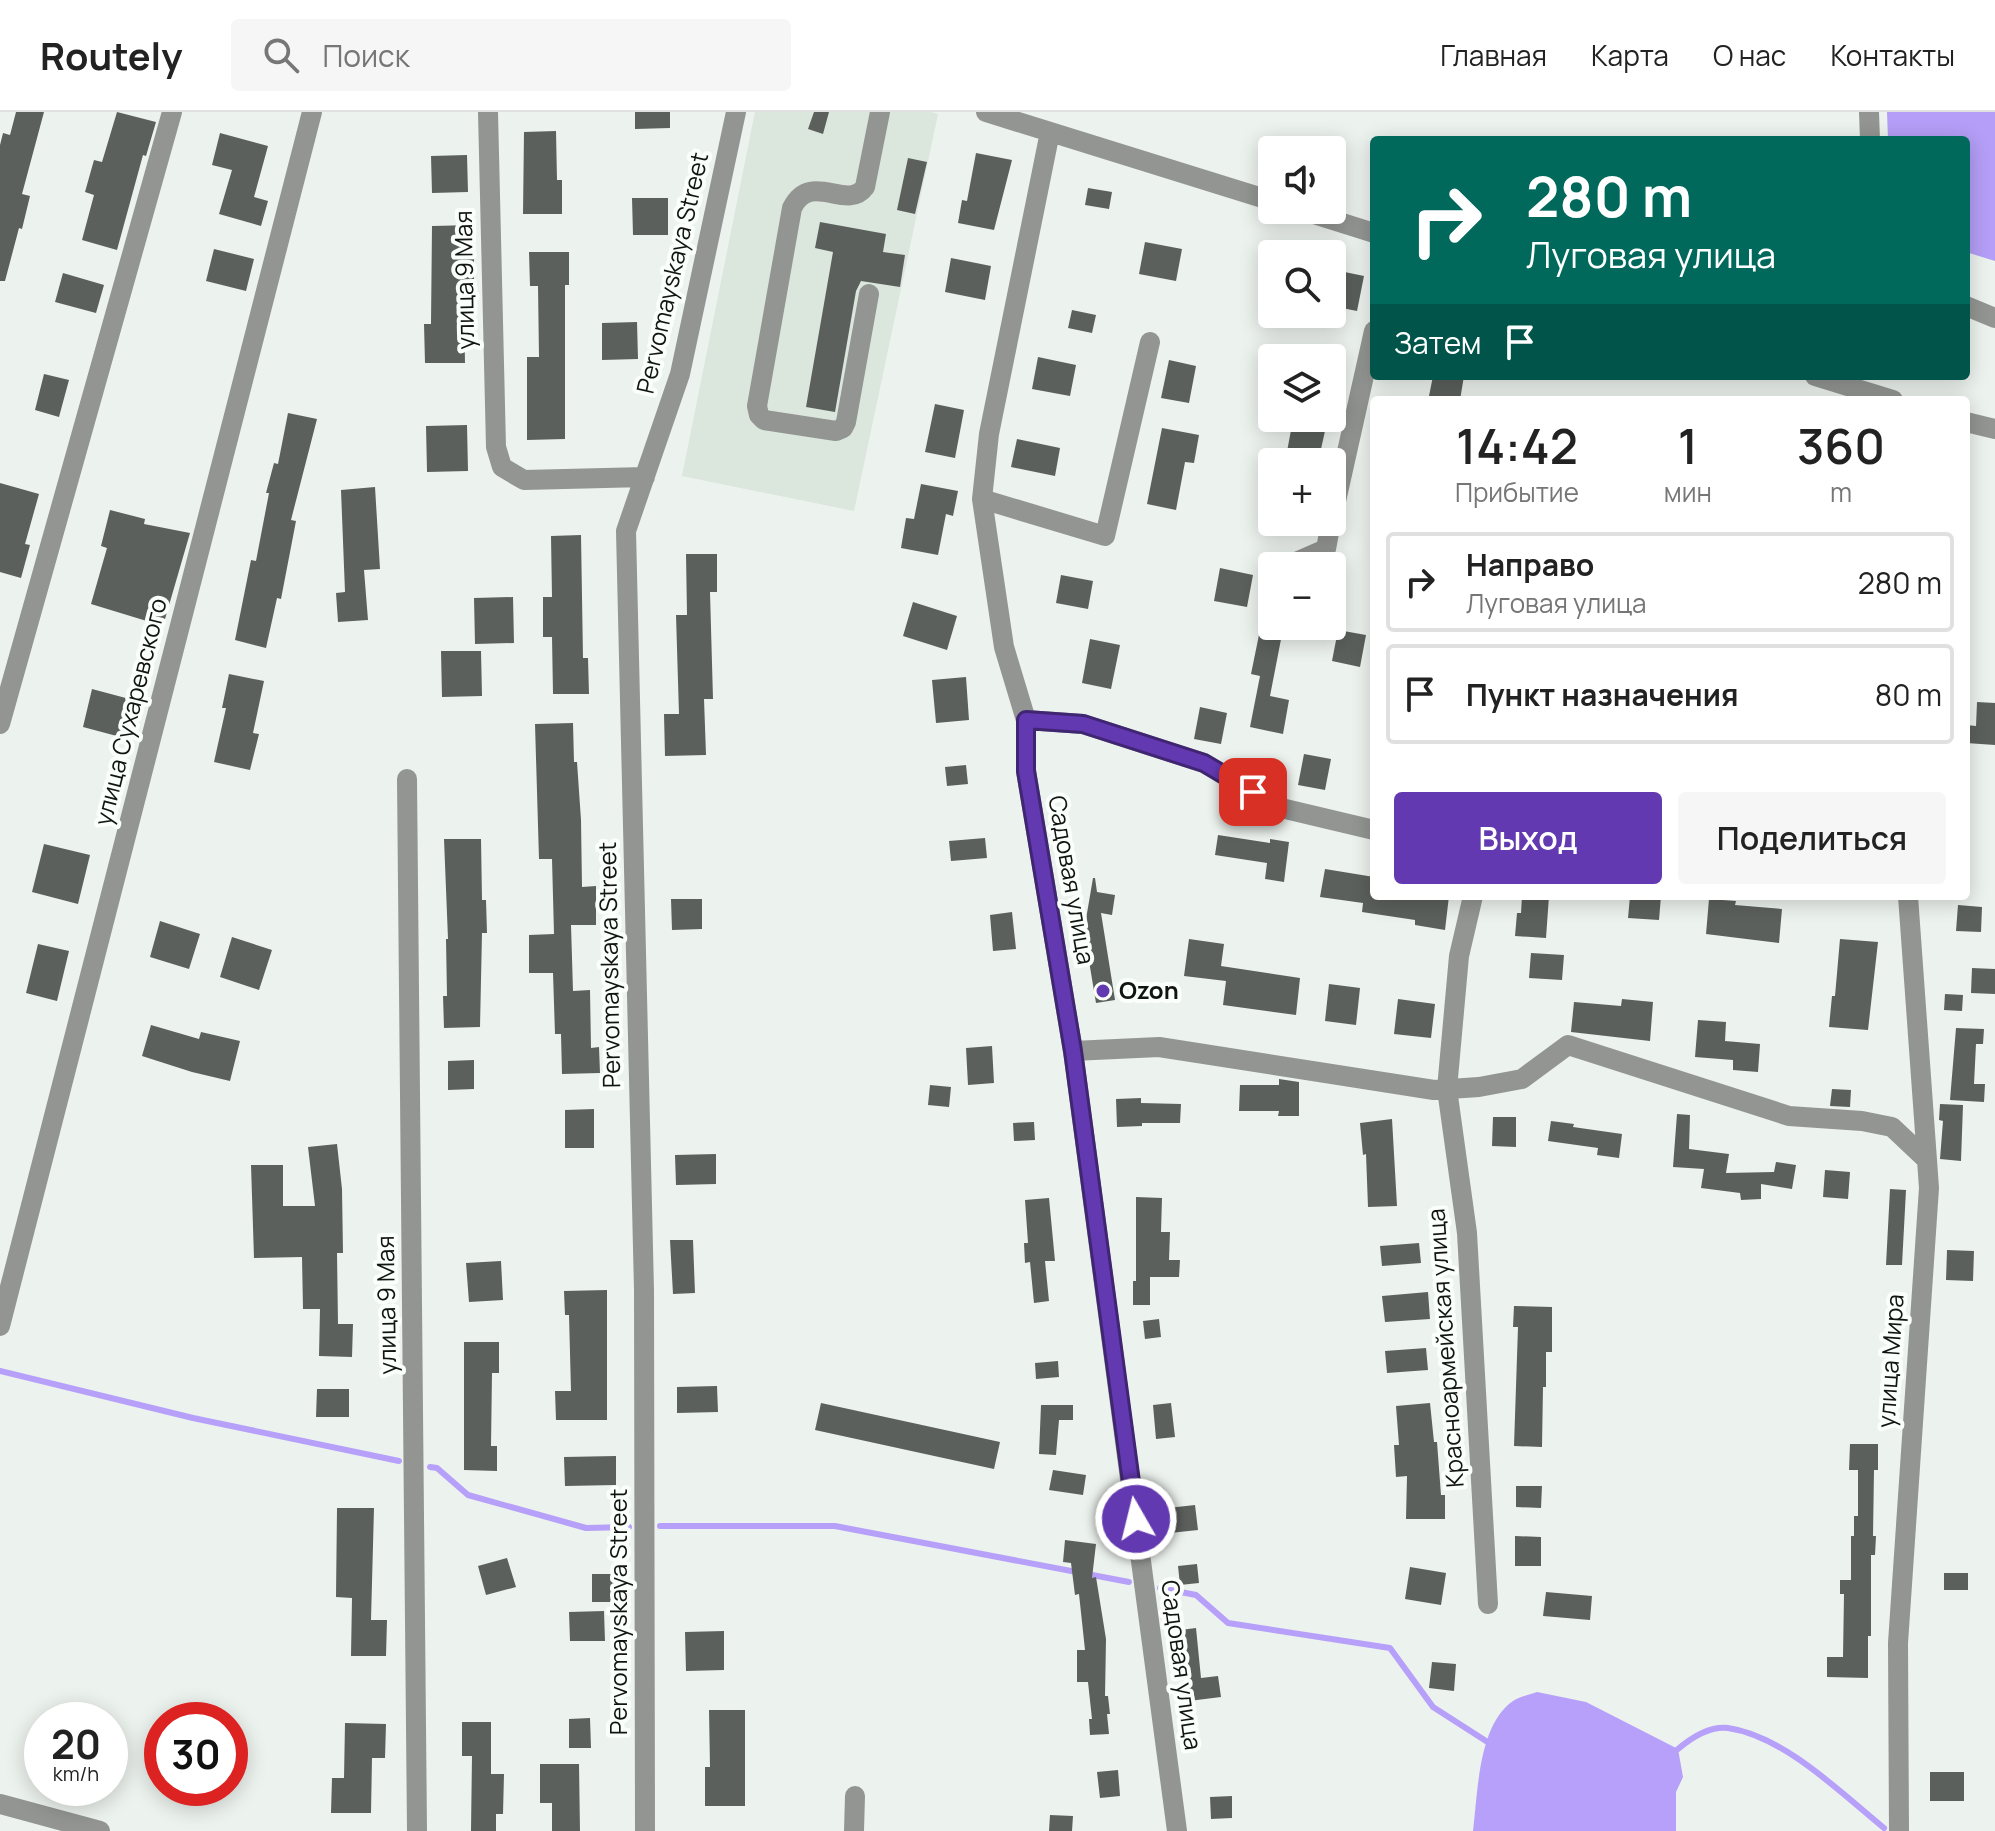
<!DOCTYPE html>
<html lang="ru">
<meta charset="utf-8">
<style>
body{margin:0;font-family:Manrope,sans-serif;background:#f6f6f6;color:#222;height:100vh;display:flex;flex-direction:column;font-size:30px;white-space:nowrap}
*{box-sizing:border-box;margin:0}
p{font-size:26px;color:#767676}
.icon{flex:none;width:44px;height:44px;fill:none;stroke:currentColor;stroke-width:2;stroke-linecap:round;stroke-linejoin:round}
.map{position:relative;flex:1;overflow:hidden}
.details{position:absolute;left:1370px;top:284px;width:600px;height:504px;display:flex;flex-direction:column;background:#fff;border-radius:8px;box-shadow:0 4px 20px #0003}
.details>*{flex:none}
.guide{position:absolute;left:1370px;top:24px;width:600px;height:244px;border-radius:8px;box-shadow:0 4px 20px #0003;background:#00695c;color:#fff;overflow:hidden}
.tools{position:absolute;left:1258px;top:24px;display:grid;gap:16px}
.tools a{display:grid;place-items:center;width:88px;height:88px;border-radius:8px;background:#fff;box-shadow:0 4px 20px #0003;font-size:40px}
.speed{position:absolute;left:24px;top:1590px;display:flex;gap:16px;font-size:40px;font-weight:700;text-align:center}
.speed>*{display:grid;place-content:center;width:104px;height:104px;border-radius:50%;background:#fff;box-shadow:0 4px 20px #0003;line-height:1}
.speed small{font-size:20px;font-weight:400}
.speed .limit{border:12px solid #d22;background:#fff;color:#111}
.pin{position:absolute;display:grid;place-items:center;width:68px;height:68px;color:#fff;margin:-34px;border-radius:16px;box-shadow:0 4px 12px #0006}
.me{position:absolute;width:88px;margin:-44px;rotate:352deg;stroke-linejoin:round;filter:drop-shadow(0 0 6px #0008)}
.turn{display:flex;align-items:center;gap:28px;height:168px;padding:0 24px;font-size:36px}
.turn .icon{width:104px;height:104px;stroke-width:2.5}
.turn b{display:block;font-size:56px;line-height:68px}
.then{display:flex;align-items:center;height:76px;padding:0 24px;background:#0003;gap:16px;font-size:30px}
.eta{display:flex;justify-content:space-evenly;align-items:center;height:136px;text-align:center}
.eta b{font-size:48px;font-weight:600;line-height:56px}
.button{display:flex;gap:16px;margin-top:auto;padding:16px 24px}
.button a{flex:1;height:92px;border-radius:8px;background:#6339b1;color:#fff;font-size:32px;font-weight:600;line-height:92px;text-align:center}
.button a+a{background:#f6f6f6;color:#222}
ul{padding:0;list-style:none}
li{display:flex;align-items:center;gap:24px;height:100px;margin:0 16px 12px;padding:0 8px;border:4px solid #e0e0e0;border-radius:8px}
li div{flex:1}
li b{display:block;font-size:30px}
li em{font-style:normal}
header{display:flex;align-items:center;gap:48px;box-sizing:border-box;height:112px;padding:0 40px;background:#fff;border-bottom:2px solid #e0e0e0}
header strong{font-size:38px}
nav{display:flex;gap:44px;margin-inline-start:auto;font-size:28px}
.search{width:560px;height:72px;background:#f6f6f6;display:flex;align-items:center;gap:20px;box-sizing:border-box;padding:0 28px;border-radius:8px;color:#767676;font-size:30px}
.map>svg:first-child{display:block}
.built{fill:#dbe6dd}
.forest{fill:#b49ef7}
.water{fill:#b6a0f9}
.lines{fill:none;stroke-linecap:round;stroke-linejoin:round}
.stream{stroke:#b6a0f9;stroke-width:6}
.building{fill:#5c605d}
.minor{stroke:#939593;stroke-width:20}
.route-casing{stroke:#402573;stroke-width:20}
.route{stroke:#6339b1;stroke-width:14}
.poi-dot{fill:#6339b1;stroke:#fafffb;stroke-width:3}
.labels{text-anchor:middle;stroke-width:8;stroke-linejoin:round;paint-order:stroke}
.street-label{font-size:24px;fill:#121412;stroke:#fafffb}
.poi-label{font-size:24px;font-weight:bold;fill:#121412;stroke:#fafffb;text-anchor:start}
</style>
<header>
<strong>Routely</strong>
<div class="search"><svg class="icon" aria-label="search" viewBox="0 0 24 24"><circle cx="10" cy="10" r="6"/><path d="M15 15l6 6"/></svg>Поиск</div>
<nav><a>Главная</a><a>Карта</a><a>О нас</a><a>Контакты</a></nav>
</header>
<div class="map">
<svg width="1995" height="1719" viewBox="0 0 1995 1719">
<rect width="100%" height="100%" fill="#ecf2ed"/>
<path class="built" d="M755,0H931L938,2L854,399L682,364Z"/>
<path class="forest" d="M1887,0H1995V149L1966,140V28H1888Z"/>
<path class="water" d="M1537,1580L1586,1590L1678,1637L1683,1665L1676,1680V1719H1473C1478,1680 1478,1613 1513,1589C1520,1584 1530,1583 1537,1580Z"/>
<g class="lines">
<path class="stream" d="M0,1259L193,1306L399,1349
M430,1355L437,1356L468,1383L586,1416L629,1415
M660,1414H835L1129,1470
M1160,1476L1196,1483L1228,1511L1390,1536L1433,1595L1486,1629
M1678,1637C1691,1626 1710,1614 1728,1616C1784,1624 1841,1681 1884,1716"/>
</g>
<path class="building" d="M16,0H44L22,82L30,84L22,117L19,116L5,169H0V33L3,21L10,23Z
M117,0L156,10L146,44L143,43L117,138L82,128L94,83L85,80L94,48L102,50Z
M635,0H670V16L635,17Z
M814,0H829L823,22L808,17Z
M556,19L557,68H562V102H523L524,20Z
M220,21L268,34L254,85L268,89L261,114L219,102L232,58L212,53Z
M976,41L1012,48L994,118L958,111L962,88L967,89Z
M467,43L468,80L432,81L431,44Z
M908,46L927,50L915,102L897,98Z
M1088,76L1112,80L1109,97L1085,93Z
M632,86H668V123H633Z
M820,110L886,122L883,140L905,143L900,175L861,169L856,179L835,300L806,295L833,140L815,136Z
M474,113V196H464L465,251H425L424,212H431L432,114Z
M1145,130L1182,137L1176,169L1139,162Z
M214,137L254,147L246,179L206,169Z
M529,140H569V173H565V327L527,328V245H539L538,174H530Z
M951,146L991,154L985,188L945,180Z
M1335,158L1364,164L1357,199L1332,194Z
M63,161L104,173L96,201L55,190Z
M1072,198L1096,203L1092,221L1068,216Z
M637,210L638,247L602,248V211Z
M1038,245L1076,253L1070,284L1032,277Z
M1169,248L1196,254L1189,291L1161,286Z
M44,262L69,268L59,305L35,298Z
M1433,264H1464L1460,288L1429,284Z
M935,292L964,298L955,346L925,340Z
M288,301L317,307L291,408L296,409L281,487L277,486L266,536L235,528L251,448L256,449L269,381H266L274,351L278,352Z
M467,313L468,359L427,360L426,314Z
M1292,313L1325,319L1321,337H1314L1312,350H1285Z
M1162,316L1199,323L1194,351L1185,350L1176,398L1147,392Z
M1017,327L1060,336L1055,364L1011,355Z
M0,371L39,382L25,432L30,433L21,466L0,460Z
M921,372L958,379L953,404L946,402L938,443L901,436L906,406L914,407Z
M375,375L380,457L364,458L368,508L338,510L336,481L345,480L341,378Z
M110,398L145,407L144,412L190,421L163,514L91,492L107,436L101,434Z
M581,423L583,546H588L589,582H553L552,525H543V485H552L551,424Z
M686,442H717V480H710L713,587H704L706,643L665,644L664,602H679L676,503H687Z
M1220,456L1253,463L1247,495L1214,489Z
M1061,463L1093,469L1088,497L1056,491Z
M513,485L514,531L475,532L474,486Z
M913,490L957,504L947,538L903,524Z
M1261,513L1283,517L1270,584L1289,588L1283,622L1250,615L1260,564L1251,562Z
M1338,518L1366,523L1360,555L1332,549Z
M1090,527L1120,533L1111,577L1082,571Z
M441,539H481L482,584L442,585Z
M229,562L264,569L253,621L259,622L250,658L214,650L226,596H222Z
M966,565L969,608L936,611L932,568Z
M92,577L137,589L128,627L83,615Z
M1977,590L1995,591V633L1966,631V613L1976,614Z
M1200,595L1227,601L1221,632L1194,627Z
M573,611L574,650H577L581,708L582,775L596,774V813H571L573,879L590,878L591,936L599,935L600,961L562,962L561,922H555L553,861H529V823L554,822L552,747H539L535,612Z
M1304,642L1331,647L1325,678L1298,673Z
M966,653L968,672L947,674L945,655Z
M1218,723L1270,731V727L1289,730L1284,770L1265,767L1267,751L1215,743Z
M985,726L987,746L951,749L949,729Z
M444,727H481L482,788H486L487,821H482L480,915L444,916L443,884H447L446,827H448Z
M44,732L90,743L78,792L32,780Z
M1325,757L1374,765V784H1449L1445,818L1415,813V808L1362,800L1363,791L1320,785Z
M1093,766H1095L1097,780L1115,783L1112,803L1101,801L1115,888L1096,891L1083,813H1085Z
M1522,784H1549L1546,826L1515,824L1517,801H1521Z
M1630,784H1661L1659,808L1628,806Z
M671,787H702V817L672,818Z
M1709,787L1736,789L1735,793L1782,797L1779,831L1706,822Z
M1958,793L1982,795L1981,820L1956,819Z
M1012,800L1016,837L993,839L990,803Z
M160,809L200,822L189,857L150,845Z
M232,825L272,838L259,878L220,865Z
M1189,827L1224,832L1221,854L1300,866L1296,903L1223,893L1226,869L1184,864Z
M1840,827L1878,830L1868,918L1829,915L1832,884H1835Z
M38,832L69,839L57,889L26,881Z
M1531,841L1564,843L1562,868L1529,866Z
M1972,856L1995,857V882L1971,881Z
M1329,872L1360,876L1356,913L1325,909Z
M1945,882L1963,883L1962,899L1944,898Z
M1398,887L1435,892L1431,926L1394,922Z
M1622,887L1653,890L1650,929L1571,920L1574,890L1621,894Z
M1698,908L1726,910L1725,929L1760,932L1758,960L1733,958V948L1695,945Z
M151,913L199,927L201,920L240,929L230,969L192,960L142,944Z
M1956,916L1984,917L1983,932H1976L1974,972H1985L1984,990L1950,988Z
M992,934L994,971L968,973L966,936Z
M474,948V977L448,978V949Z
M1279,967L1299,970V1004H1278L1279,999H1239L1240,973H1279Z
M930,973L951,975L949,995L928,993Z
M1832,977L1851,978L1850,995L1830,994Z
M1141,986V991L1181,992L1180,1011H1142V1014L1117,1015L1116,987Z
M1940,992L1963,993L1961,1049L1940,1047L1943,1009L1939,1008Z
M594,997V1036H565V998Z
M1677,1002L1690,1003L1689,1037L1729,1042L1726,1061L1774,1060L1776,1050L1796,1053L1792,1077L1761,1072V1087L1741,1088L1740,1081L1701,1076L1704,1057L1673,1055Z
M1493,1005H1516V1035L1492,1034Z
M1392,1007L1397,1094L1368,1095L1366,1042L1363,1043L1360,1011Z
M1551,1009L1574,1012L1573,1015L1622,1022L1619,1046L1597,1043L1598,1036L1548,1029Z
M1034,1010L1035,1028L1014,1029L1013,1011Z
M337,1032L342,1077L343,1141H337L338,1212H353L352,1245L319,1244L320,1197H303L302,1145L254,1146L251,1053H283V1094H315L308,1035Z
M716,1042V1072L676,1073L675,1043Z
M1825,1058L1850,1060L1848,1087L1823,1085Z
M1890,1077L1906,1078L1902,1153H1886Z
M1136,1085L1162,1086L1161,1120H1170L1169,1148H1180L1179,1165H1150V1193H1133V1169H1136Z
M1049,1086L1055,1149H1045L1049,1189L1034,1191L1030,1150L1025,1151L1024,1131H1028L1025,1088Z
M670,1128H693L695,1181L673,1182Z
M1419,1131L1421,1151L1382,1154L1380,1134Z
M1947,1138L1974,1139L1973,1169L1946,1168Z
M501,1149L503,1188L469,1190L466,1151Z
M607,1178V1308H556L555,1279H571L569,1203H565L564,1179Z
M1428,1180L1430,1207L1385,1210L1382,1184Z
M1514,1194L1552,1195V1240H1546V1275H1543L1542,1335L1514,1334L1518,1215H1513Z
M1159,1207L1161,1225L1145,1227L1143,1209Z
M464,1230H499V1261H492L491,1334H497V1359L464,1358Z
M1426,1236L1428,1258L1387,1261L1385,1239Z
M1058,1249L1059,1265L1036,1267L1035,1251Z
M717,1274L718,1300L677,1301V1275Z
M317,1277H349V1305H316Z
M821,1291L1000,1330L994,1357L815,1318Z
M1171,1291L1175,1325L1156,1327L1153,1293Z
M1430,1291L1434,1330H1437L1441,1383H1445V1407H1406L1407,1364L1396,1365L1394,1333H1399L1396,1294Z
M1041,1293H1073V1308H1059L1056,1343L1039,1342Z
M1850,1332H1878V1358H1874L1873,1424H1876L1875,1443H1871V1524H1868V1566L1827,1565V1545H1843L1844,1482H1840V1468H1851V1424H1854V1404H1858V1358H1849Z
M616,1344V1373L565,1374L564,1345Z
M1053,1358L1086,1363L1083,1383L1049,1378Z
M1516,1374H1542L1541,1396L1516,1395Z
M1195,1393L1198,1418L1170,1421L1168,1396Z
M337,1396H374L371,1508H387L386,1544H351L352,1486L336,1485Z
M1515,1424L1541,1425V1454H1515Z
M1065,1428L1096,1432L1092,1466L1096,1465L1106,1527L1105,1584H1108L1110,1602H1107L1109,1622L1090,1623L1089,1607H1092L1088,1570H1077V1538H1085L1079,1482L1075,1483L1071,1451L1063,1450Z
M507,1446L516,1475L486,1483L478,1454Z
M1197,1452L1199,1471L1180,1473L1178,1454Z
M1410,1455L1446,1461L1441,1493L1405,1487Z
M1944,1461H1968V1478H1944Z
M592,1462H622L623,1490H592Z
M1546,1480L1592,1484L1590,1508L1543,1504Z
M604,1499L605,1529H570L569,1500Z
M1196,1516L1201,1566L1218,1564L1221,1585L1189,1589L1180,1518Z
M724,1519V1558L686,1559L685,1520Z
M1432,1550L1456,1552L1454,1579L1429,1576Z
M709,1598H745V1694H705V1655H710Z
M590,1606L591,1636H569V1607Z
M462,1610H491V1662H504L503,1702H496V1719H471L472,1644H462Z
M345,1611L386,1612L385,1646H372L371,1701H331L332,1666H344Z
M540,1652H579L580,1719H552V1691H540Z
M1118,1658L1120,1684L1100,1686L1097,1660Z
M1930,1660H1964V1689H1930Z
M1232,1684V1706L1211,1707L1210,1685Z
M1050,1703L1073,1704L1072,1719H1049Z"/>
<g class="lines">
<path class="minor" d="M488,0L496,335L502,355L524,368L645,365
M986,0L1272,89
M1869,0L1870,28
M1050,20L989,322L982,387L1004,535L1026,608V659L1073,939L1177,1719
M1301,98L1374,121
M869,182L846,310L843,316L836,319L764,308L759,303L757,294L792,96C811,58 847,100 865,75L880,0
M1966,194L1995,206
M1815,264L1893,288
M1966,310L1995,317
M982,387L1105,424L1150,230
M1332,407L1374,219
M1287,454L1326,437L1331,410
M1026,608L1083,612L1204,651L1277,695L1374,718
M0,612L172,0
M407,667L417,1719
M1473,784L1459,844L1447,977L1467,1121L1488,1492
M1073,939L1159,935L1434,978L1479,975L1522,967L1568,933L1789,1004L1862,1009L1892,1015L1927,1048
M0,1214L312,0
M0,1692L100,1719
M645,1719L644,1178L626,419L680,262L736,0
M854,1719L855,1684
M1899,1719L1898,1531L1929,1076L1908,784"/>
</g>
<g class="lines">
<defs>
<path id="route" d="M1136,1407L1073,939L1026,659V608L1083,612L1204,651L1253,680"/>
</defs>
<use href="#route" class="route-casing"/>
<use href="#route" class="route"/>
</g>
<circle class="poi-dot" cx="1103" cy="879" r="8"/>
<g class="labels">
<g class="street-label">
<text transform="translate(673 161) rotate(-77)" y="8">Pervomayskaya Street</text>
<text transform="translate(465 168) rotate(-91)" y="8">улица 9 Мая</text>
<text transform="translate(131 600) rotate(-76)" y="8">улица Сухаревского</text>
<text transform="translate(1071 768) rotate(80)" y="8">Садовая улица</text>
<text transform="translate(610 853) rotate(-91)" y="8">Pervomayskaya Street</text>
<text transform="translate(387 1193) rotate(-91)" y="8">улица 9 Мая</text>
<text transform="translate(1446 1236) rotate(-94)" y="8">Красноармейская улица</text>
<text transform="translate(1891 1249) rotate(-86)" y="8">улица Мира</text>
<text transform="translate(619 1500) rotate(-90)" y="8">Pervomayskaya Street</text>
<text transform="translate(1181 1553) rotate(82)" y="8">Садовая улица</text>
</g>
<g class="poi-label">
<text x="1119" y="887">Ozon</text>
</g>
</g>
</svg>
<div class="tools">
<a><svg class="icon" aria-label="sound" viewBox="0 0 24 24"><path d="M4 9h4l5-4v14l-5-4H4zM17 9q2 3 0 6"/></svg></a>
<a><svg class="icon" aria-label="search" viewBox="0 0 24 24"><circle cx="10" cy="10" r="6"/><path d="M15 15l6 6"/></svg></a>
<a><svg class="icon" aria-label="layers" viewBox="0 0 24 24"><path d="M12 4l9 5-9 5-9-5zM3 14l9 5 9-5"/></svg></a>
<a>+</a>
<a>−</a>
</div>
<div class="speed"><div>20<small>km/h</small></div><div class="limit">30</div></div>
<div class="pin" style="left:1253px;top:680px;background:#d93025"><svg class="icon" aria-label="arrive" viewBox="0 0 24 24"><path d="M6 21V4h12l-3 4 3 4H6"/></svg></div>
<svg class="me" style="left:1136px;top:1407px" viewBox="-20 -20 40 40"><circle r="17" fill="#6339b1" stroke="#fff" stroke-width="3"/><path d="M0-11L8 9 0 5-8 9z" fill="#fff"/></svg>
<div class="guide">
<div class="turn"><svg class="icon" aria-label="right" viewBox="0 0 24 24"><path d="M7 20v-9h11M14 6l5 5-5 5"/></svg><div><b>280 m</b>Луговая улица</div></div>
<div class="then">Затем<svg class="icon" aria-label="arrive" viewBox="0 0 24 24"><path d="M6 21V4h12l-3 4 3 4H6"/></svg></div>
</div>
<section class="details">
<div class="eta">
<div><b>14:42</b><p>Прибытие</p></div>
<div><b>1</b><p>мин</p></div>
<div><b>360</b><p>m</p></div>
</div>
<ul>
<li><svg class="icon" aria-label="right" viewBox="0 0 24 24"><path d="M7 20v-9h11M14 6l5 5-5 5"/></svg><div><b>Направо</b><p>Луговая улица</p></div><em>280 m</em></li>
<li><svg class="icon" aria-label="arrive" viewBox="0 0 24 24"><path d="M6 21V4h12l-3 4 3 4H6"/></svg><div><b>Пункт назначения</b></div><em>80 m</em></li>
</ul>
<div class="button"><a>Выход</a><a>Поделиться</a></div>
</section>
</div>
